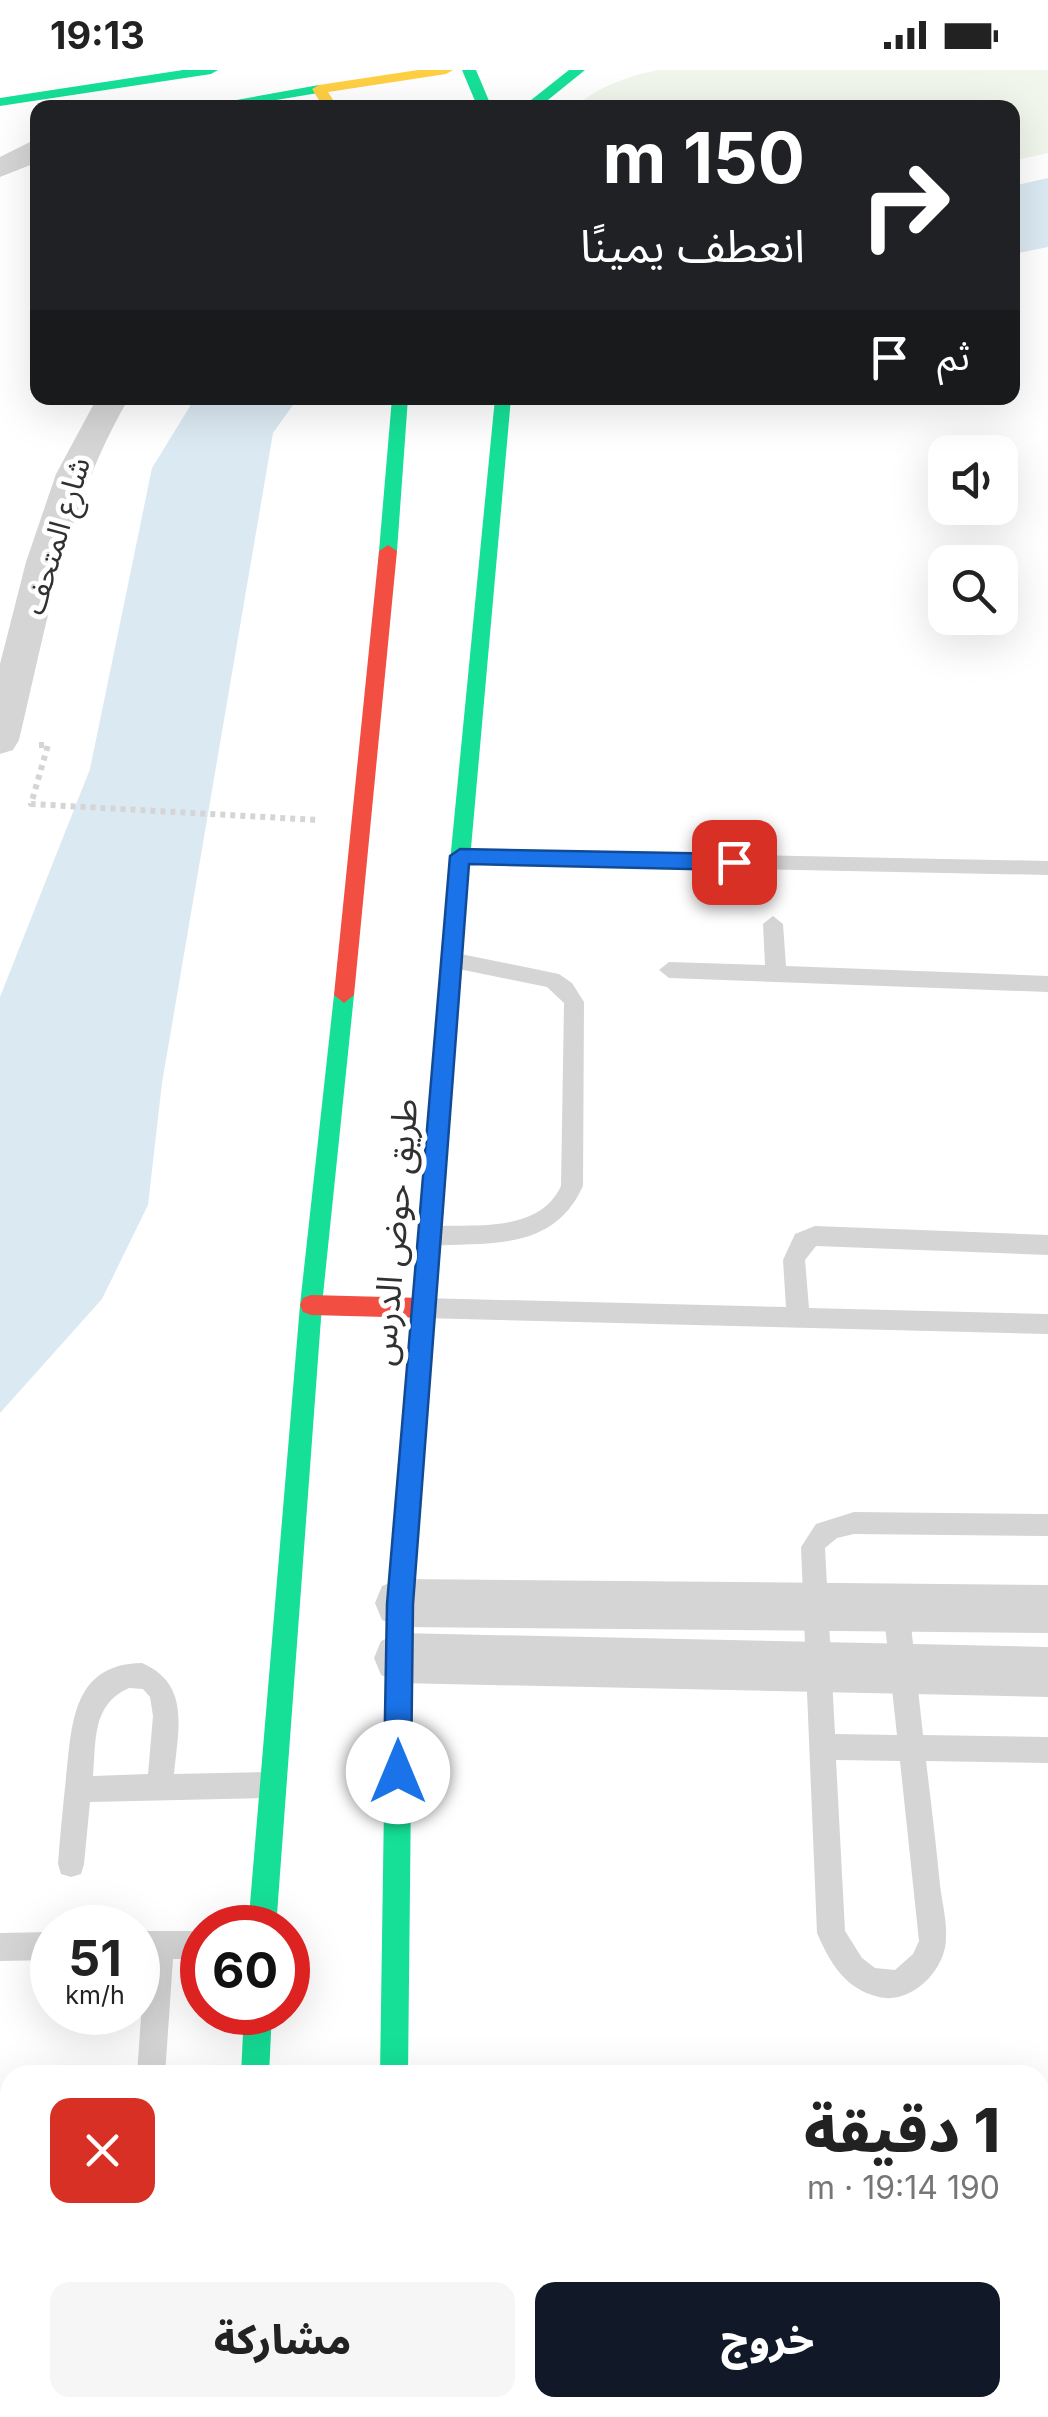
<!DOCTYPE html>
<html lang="ar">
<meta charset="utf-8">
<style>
body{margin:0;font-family:Inter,"Noto Sans Arabic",sans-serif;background:#f6f6f6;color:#222;direction:rtl;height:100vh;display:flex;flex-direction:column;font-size:38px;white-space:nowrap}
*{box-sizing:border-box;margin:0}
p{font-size:32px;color:#767676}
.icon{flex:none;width:55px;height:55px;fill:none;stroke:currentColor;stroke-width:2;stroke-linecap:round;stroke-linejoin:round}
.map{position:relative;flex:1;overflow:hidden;direction:ltr}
.side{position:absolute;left:0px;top:1995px;width:1050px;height:352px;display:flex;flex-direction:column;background:#fff;border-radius:30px 30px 0 0;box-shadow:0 10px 40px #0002;direction:rtl}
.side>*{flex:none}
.top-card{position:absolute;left:30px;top:30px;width:990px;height:305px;border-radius:20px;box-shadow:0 10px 40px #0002;direction:rtl;background:#202124;color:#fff;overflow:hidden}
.tools{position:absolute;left:928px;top:365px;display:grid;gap:20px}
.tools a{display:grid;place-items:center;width:90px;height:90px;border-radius:20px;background:#fff;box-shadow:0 10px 40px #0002;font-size:50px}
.speed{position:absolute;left:30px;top:1835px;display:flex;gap:20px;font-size:50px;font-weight:700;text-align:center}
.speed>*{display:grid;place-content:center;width:130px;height:130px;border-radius:50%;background:#fff;box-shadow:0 10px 40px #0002;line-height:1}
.speed small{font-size:25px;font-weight:400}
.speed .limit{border:15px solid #d22;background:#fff;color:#111}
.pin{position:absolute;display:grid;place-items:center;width:85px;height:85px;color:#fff;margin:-42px;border-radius:20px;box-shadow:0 5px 15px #0006}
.me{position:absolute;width:110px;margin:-55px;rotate:0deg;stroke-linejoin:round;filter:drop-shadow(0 0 8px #0008)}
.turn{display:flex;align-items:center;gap:35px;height:210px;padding:0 50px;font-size:45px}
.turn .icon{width:130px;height:130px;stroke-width:2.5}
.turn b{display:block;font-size:70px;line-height:85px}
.then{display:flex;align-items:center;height:95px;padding:0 50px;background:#0003;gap:20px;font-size:38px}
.round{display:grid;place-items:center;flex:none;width:105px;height:105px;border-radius:20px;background:#f6f6f6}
.overview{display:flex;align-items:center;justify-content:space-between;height:170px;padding:0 50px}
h1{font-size:60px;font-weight:800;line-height:75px}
.primary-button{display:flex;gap:20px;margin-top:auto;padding:20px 50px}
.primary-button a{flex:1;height:115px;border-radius:20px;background:#111827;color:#fff;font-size:40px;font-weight:800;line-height:115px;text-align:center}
.primary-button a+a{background:#f6f6f6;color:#222}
.status{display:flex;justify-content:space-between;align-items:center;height:70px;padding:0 50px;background:#fff;direction:ltr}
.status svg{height:28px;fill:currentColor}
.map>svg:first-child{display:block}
.green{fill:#f1f6ed}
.water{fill:#dbe9f2}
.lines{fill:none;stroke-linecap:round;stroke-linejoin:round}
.path{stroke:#d5d5d5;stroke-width:6;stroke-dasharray:5 5;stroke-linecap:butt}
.lane{fill:#d5d5d5;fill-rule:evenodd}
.street{fill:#d5d5d5;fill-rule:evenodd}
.fast{fill:#16e098;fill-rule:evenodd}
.slow{fill:#ffcf43;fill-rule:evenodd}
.jam{fill:#f24e42;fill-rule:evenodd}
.route{fill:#1a73e8;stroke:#114b97;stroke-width:2.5}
.labels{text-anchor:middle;stroke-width:10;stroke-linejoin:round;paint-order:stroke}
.far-street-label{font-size:30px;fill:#313131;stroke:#fff}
.street-label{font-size:35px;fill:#313131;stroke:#fff}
</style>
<div class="status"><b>19:13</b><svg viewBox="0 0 49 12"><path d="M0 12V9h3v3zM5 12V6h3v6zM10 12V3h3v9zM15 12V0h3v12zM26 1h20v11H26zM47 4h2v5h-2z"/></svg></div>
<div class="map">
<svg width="1048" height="2347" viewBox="0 0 1048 2347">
<rect width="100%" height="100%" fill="#fff"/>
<path class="green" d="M659,0H1048V83L1013,91L1012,38L576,37C596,17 631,5 659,0Z"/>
<path class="water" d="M1048,108V177L1013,184V116Z
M195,328H298L273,363L162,1013L148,1135L102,1229L0,1343V927L90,699L152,398Z"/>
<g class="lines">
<path class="path" d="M39,675H48L31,734L318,750"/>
<path class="lane" d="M460,779L1048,791V805L460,793L450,786Z
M773,846L783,854L786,896L1048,906V922L669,908L659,900L669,892L765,895L763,854Z
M451,882L559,904L572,913L584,932L583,1116C553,1182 490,1172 428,1176L420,1173L417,1166L420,1159L428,1156C472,1154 539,1164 561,1116L564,933L547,917L444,896L441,890L444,884Z
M815,1156L1048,1165V1185L816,1176L805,1190L809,1238L1048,1244V1264L423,1248L415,1245L412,1238L415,1231L423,1228L786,1237L783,1190L795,1164Z
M854,1442L1048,1444V1466L854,1464L837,1468L825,1478L835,1664L897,1665L883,1537L887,1529L896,1525L905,1529L909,1537L923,1665L1048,1667V1693L926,1691C931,1732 936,1774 940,1815C942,1832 947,1851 946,1868C946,1900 911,1935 879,1927C845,1919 830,1893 817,1863L801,1477L816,1454ZM836,1690L900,1691L919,1871L913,1884L895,1900L875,1898L862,1888L845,1861Z
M142,1593C191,1614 178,1660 174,1704L269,1702L278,1706L282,1715L278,1724L269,1728L90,1732L84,1794L81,1804L71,1807L61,1804L58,1794C60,1765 63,1737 66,1708C72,1656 71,1594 142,1593ZM129,1618L143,1619L150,1627L153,1646L148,1704L93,1706C96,1670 92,1634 129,1618Z
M138,1861H202V1889H173L165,2005H137L145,1889H138Z
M52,1862V1890L0,1891V1863Z
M0,2306H10V2336H0Z
M112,2338H142V2347H112Z"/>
<path class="street" d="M38,68V92L0,107V87Z
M97,328H129C67,433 47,553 19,670L13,680L0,684V594L26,492L56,404Z
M400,1509L1048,1515V1563L400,1557L382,1550L375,1533L382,1516Z
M399,1563L1048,1577V1627L399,1613L381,1605L374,1588L381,1571Z"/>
<path class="fast" d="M183,0H218L211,4L0,36V28Z
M462,0H476L492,38H478Z
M569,0H585L538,38H521Z
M319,15L324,16V22L229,38H192Z
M392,328H408L397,481L388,487L379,481Z
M495,328H511L468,812L458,820L448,812Z
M344,917L354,925L322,1235L276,1858H248L300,1235L334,925Z
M432,1125L440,1127L443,1134L413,1533L408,2005H380L387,1533L421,1134L424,1127Z
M244,1942H272L269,2005H241Z
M375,2338H405V2347H375Z"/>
<path class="slow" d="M418,0H453L446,4L328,22L338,38H324L312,19L319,15Z"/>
<path class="jam" d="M388,475L397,481L354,925L344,933L334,925L379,481Z
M458,804L468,812L443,1134L440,1141H424L421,1134L448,812Z
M311,1225L423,1228L431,1231L434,1238L431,1245L423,1248L311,1245L303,1242L300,1235L303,1228Z
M224,2338H254V2347H224Z"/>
</g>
<path class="route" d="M460,779L734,784L744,792L734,800L469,794L413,1534L411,1702L407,1711L398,1715L388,1711L384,1702L387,1534L450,786Z"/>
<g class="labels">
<g class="far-street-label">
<text transform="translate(57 466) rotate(-73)" y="10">شارع المتحف</text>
</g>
<g class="street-label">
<text transform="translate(394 1162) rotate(-85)" y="12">طريق حوض الدرس</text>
</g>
</g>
</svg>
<div class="tools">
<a><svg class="icon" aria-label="sound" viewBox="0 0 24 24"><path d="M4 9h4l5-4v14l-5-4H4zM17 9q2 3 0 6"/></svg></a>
<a><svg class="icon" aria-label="search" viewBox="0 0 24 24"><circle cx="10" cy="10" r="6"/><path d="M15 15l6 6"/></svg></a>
</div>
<div class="speed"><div>51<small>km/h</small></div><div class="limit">60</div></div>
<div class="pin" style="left:734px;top:792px;background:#d93025"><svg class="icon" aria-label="arrive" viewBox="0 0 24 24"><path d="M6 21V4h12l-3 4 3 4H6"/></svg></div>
<svg class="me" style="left:398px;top:1702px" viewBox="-20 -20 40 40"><circle r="19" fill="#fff"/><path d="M0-13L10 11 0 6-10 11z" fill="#1a73e8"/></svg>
<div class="top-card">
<div class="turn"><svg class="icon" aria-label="right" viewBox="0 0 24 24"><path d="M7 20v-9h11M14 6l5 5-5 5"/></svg><div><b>150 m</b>انعطف يمينًا</div></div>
<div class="then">ثم<svg class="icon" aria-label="arrive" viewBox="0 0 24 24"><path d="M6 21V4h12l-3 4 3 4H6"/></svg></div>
</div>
<section class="side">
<div class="overview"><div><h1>1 دقيقة</h1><p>190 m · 19:14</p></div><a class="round" style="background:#d93025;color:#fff"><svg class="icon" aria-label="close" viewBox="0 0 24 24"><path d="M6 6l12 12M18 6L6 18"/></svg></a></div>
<div class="primary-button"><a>خروج</a><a>مشاركة</a></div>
</section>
</div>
